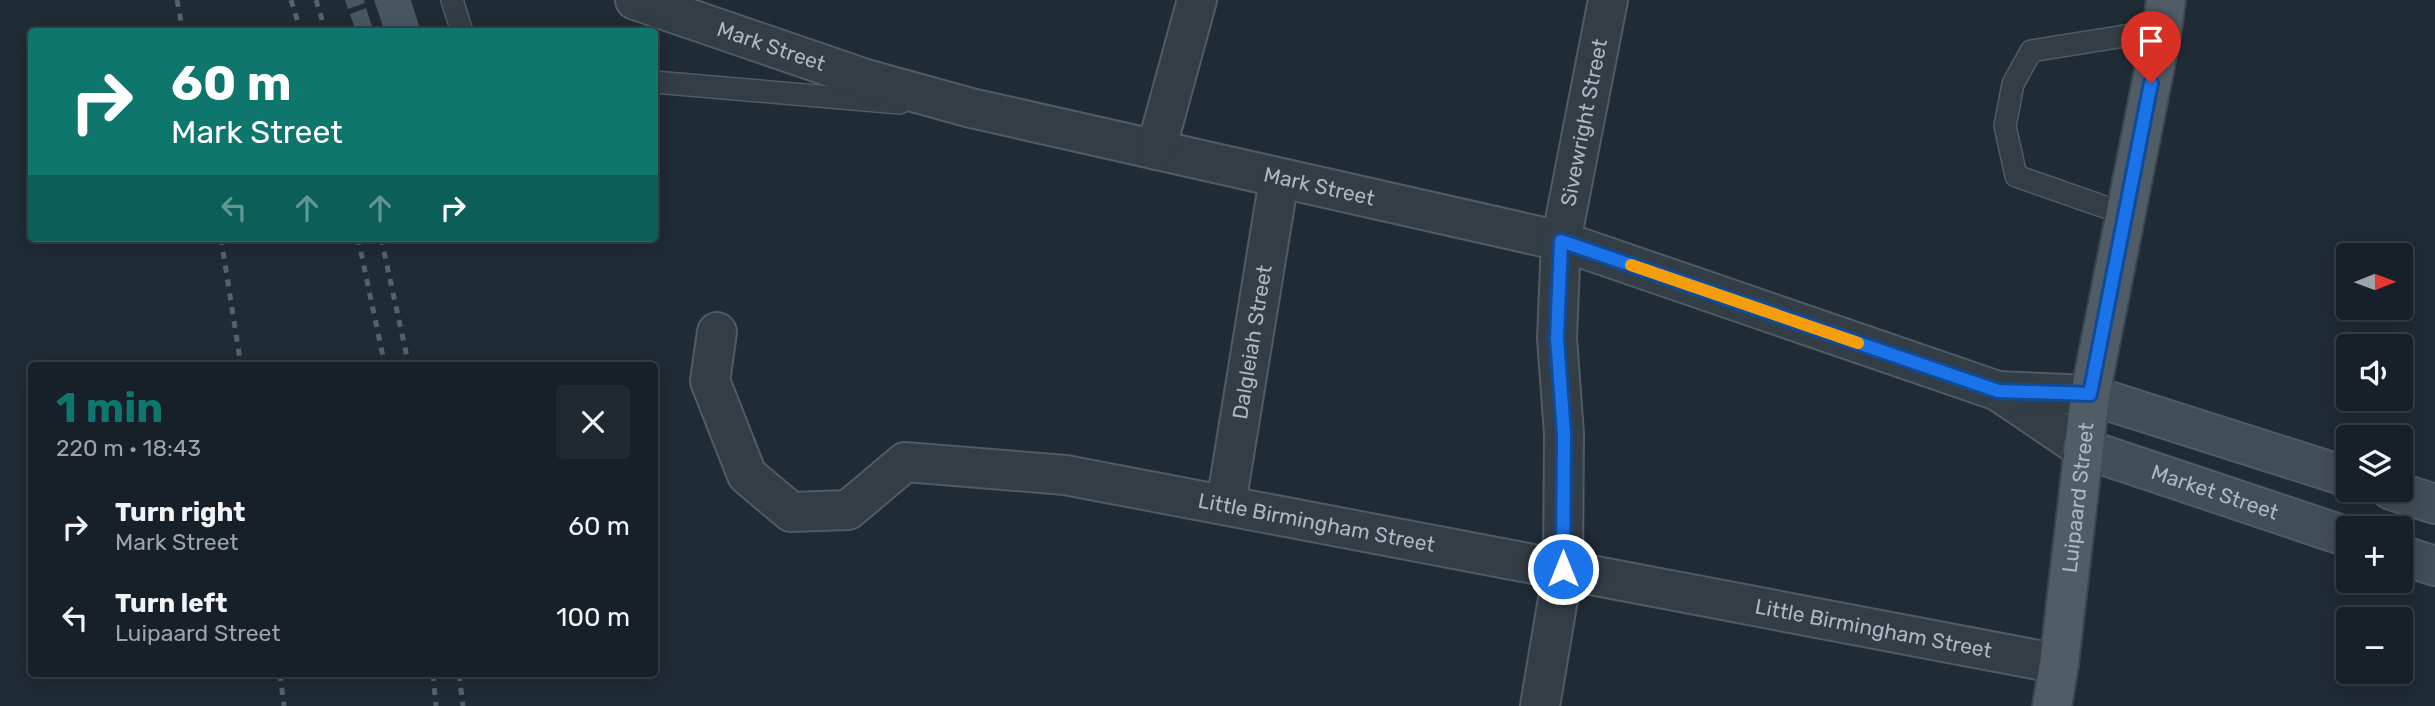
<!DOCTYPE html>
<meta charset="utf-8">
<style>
body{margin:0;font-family:Rubik,sans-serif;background:#202830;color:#f1f3f6;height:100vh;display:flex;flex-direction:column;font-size:26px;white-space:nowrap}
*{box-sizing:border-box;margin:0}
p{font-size:23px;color:#9ea3a8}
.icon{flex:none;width:38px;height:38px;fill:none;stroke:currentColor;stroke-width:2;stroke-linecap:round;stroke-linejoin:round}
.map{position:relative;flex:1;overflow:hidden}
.details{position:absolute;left:28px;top:362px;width:630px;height:315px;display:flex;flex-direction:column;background:#172028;border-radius:7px;box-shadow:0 4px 18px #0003,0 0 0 2px #363e45}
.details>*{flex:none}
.hud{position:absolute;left:28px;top:28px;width:630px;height:214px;border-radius:7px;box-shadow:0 4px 18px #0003,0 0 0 2px #363e45;background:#0f766e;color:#fff;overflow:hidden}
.needle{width:46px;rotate:89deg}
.controls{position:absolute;left:2336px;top:243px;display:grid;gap:14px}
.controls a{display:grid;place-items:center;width:77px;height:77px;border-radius:7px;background:#172028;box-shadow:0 4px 18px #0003,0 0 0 2px #363e45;font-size:35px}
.pin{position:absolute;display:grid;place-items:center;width:60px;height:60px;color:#fff;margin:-72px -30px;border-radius:50% 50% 50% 0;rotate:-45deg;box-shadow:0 0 7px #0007}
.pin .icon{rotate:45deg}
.me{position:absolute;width:77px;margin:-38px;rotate:0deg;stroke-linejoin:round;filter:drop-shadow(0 0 5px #0008)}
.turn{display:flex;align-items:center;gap:24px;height:147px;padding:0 28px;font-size:32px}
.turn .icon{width:91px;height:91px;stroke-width:2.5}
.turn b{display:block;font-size:49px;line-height:60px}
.lanes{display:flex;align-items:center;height:66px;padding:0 28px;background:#0003;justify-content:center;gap:35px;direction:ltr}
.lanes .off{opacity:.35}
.round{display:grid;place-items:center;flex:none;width:74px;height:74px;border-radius:7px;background:#202830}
.summary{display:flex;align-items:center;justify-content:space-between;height:119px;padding:0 28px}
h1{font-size:42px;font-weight:700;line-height:52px;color:#0f766e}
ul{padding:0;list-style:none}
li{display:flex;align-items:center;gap:21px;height:91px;padding:0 28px}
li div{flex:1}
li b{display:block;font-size:26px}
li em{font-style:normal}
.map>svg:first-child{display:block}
.building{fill:#475661}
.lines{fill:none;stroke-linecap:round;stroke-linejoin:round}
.lane-casing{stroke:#505b64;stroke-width:24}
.street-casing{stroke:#505b64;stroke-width:42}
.secondary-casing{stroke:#505b64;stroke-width:42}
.primary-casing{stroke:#3c464f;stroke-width:42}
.lane{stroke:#333d45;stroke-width:21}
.street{stroke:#333d45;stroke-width:38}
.secondary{stroke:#414d58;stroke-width:38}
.primary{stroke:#505c66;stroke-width:38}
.rail{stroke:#54626c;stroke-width:5;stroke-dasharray:7 7;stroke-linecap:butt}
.route-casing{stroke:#114b97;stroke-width:18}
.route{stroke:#1a73e8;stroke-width:12}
.slow{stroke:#f59e0b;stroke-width:12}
.labels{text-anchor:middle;stroke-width:5;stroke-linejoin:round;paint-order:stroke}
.street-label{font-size:21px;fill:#acb8c3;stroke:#18222a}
</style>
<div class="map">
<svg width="2435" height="706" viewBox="0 0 2435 706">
<rect width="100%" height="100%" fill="#1f2b35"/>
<path class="building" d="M345,0H364L365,3L348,9Z
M374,0H411L421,32H385Z
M366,8L374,32H356L350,14Z"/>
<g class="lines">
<defs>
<path id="lane" d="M452,0L462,32
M654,82L900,103
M2125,214L2016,176L2005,126L2013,84L2031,51L2162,30"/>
<g id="street">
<path id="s1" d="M635,0L866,79L971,108L1561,241L1998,391L2082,448"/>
<path d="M1156,150L1197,0"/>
<path id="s2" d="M717,332L710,381L747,475L791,512L848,510L905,462L1065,475L2059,664"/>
<path d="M1998,391L2090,395"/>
<path id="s3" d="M1226,504L1279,179"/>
<path id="s4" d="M1540,706L1563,569L1564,434L1557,338L1561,241L1608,0"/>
</g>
<g id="secondary">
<path d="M2090,395L2348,477"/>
<path id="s5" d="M2082,448L2348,537"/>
<path d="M2391,490L2435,504"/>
<path d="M2401,555L2435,566"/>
</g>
<g id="primary">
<path id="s6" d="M2052,706L2059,664L2090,395L2162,30L2166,0"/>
</g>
</defs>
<use href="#lane" class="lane-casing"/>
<use href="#street" class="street-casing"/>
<use href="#secondary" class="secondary-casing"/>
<use href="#primary" class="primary-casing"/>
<use href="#lane" class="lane"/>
<use href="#street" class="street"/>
<use href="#secondary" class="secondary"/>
<use href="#primary" class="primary"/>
<path class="rail" d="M177,0L183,32
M291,0L301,32
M316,0L326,32
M221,238L241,366
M358,238L385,366
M381,238L409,366
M280,674L284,706
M433,674L436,706
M459,674L463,706"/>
</g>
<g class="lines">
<defs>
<path id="route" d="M1563,569L1564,434L1557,338L1561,241L1998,391L2090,394L2151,83"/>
</defs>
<use href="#route" class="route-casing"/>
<use href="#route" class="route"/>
<path class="slow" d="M1631,265L1858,343"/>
</g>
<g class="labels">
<g class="street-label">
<text dy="7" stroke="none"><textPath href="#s1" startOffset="144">Mark Street</textPath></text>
<text dy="7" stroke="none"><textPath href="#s4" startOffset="588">Sivewright Street</textPath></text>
<text dy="7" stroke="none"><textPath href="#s1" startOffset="710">Mark Street</textPath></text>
<text dy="7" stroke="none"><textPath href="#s3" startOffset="164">Dalgleiah Street</textPath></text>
<text dy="7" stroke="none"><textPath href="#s5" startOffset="140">Market Street</textPath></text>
<text dy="7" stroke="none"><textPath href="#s6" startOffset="210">Luipaard Street</textPath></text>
<text dy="7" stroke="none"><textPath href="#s2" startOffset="756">Little Birmingham Street</textPath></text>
<text dy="7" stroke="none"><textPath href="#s2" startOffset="1323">Little Birmingham Street</textPath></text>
</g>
</g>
</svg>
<div class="controls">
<a><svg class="needle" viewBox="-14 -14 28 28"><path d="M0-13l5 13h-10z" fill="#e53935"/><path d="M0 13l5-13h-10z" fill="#9ea3a8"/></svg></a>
<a><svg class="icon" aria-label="sound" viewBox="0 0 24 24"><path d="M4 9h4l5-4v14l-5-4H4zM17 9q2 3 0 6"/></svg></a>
<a><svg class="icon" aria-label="layers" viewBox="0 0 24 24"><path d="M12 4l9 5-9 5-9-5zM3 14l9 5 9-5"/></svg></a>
<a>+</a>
<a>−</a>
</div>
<div class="pin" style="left:2151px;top:83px;background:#d93025"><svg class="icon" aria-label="arrive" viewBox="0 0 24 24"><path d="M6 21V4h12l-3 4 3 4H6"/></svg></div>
<svg class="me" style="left:1563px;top:569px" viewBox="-20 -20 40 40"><circle r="17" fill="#1a73e8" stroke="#fff" stroke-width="3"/><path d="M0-11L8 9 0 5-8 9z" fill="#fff"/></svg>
<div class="hud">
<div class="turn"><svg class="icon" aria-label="right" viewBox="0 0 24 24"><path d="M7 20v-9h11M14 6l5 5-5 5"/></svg><div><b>60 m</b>Mark Street</div></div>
<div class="lanes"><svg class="icon off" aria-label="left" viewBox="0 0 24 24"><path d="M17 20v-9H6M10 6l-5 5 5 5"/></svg><svg class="icon off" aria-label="ahead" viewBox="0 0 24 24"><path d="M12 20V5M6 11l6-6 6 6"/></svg><svg class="icon off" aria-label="ahead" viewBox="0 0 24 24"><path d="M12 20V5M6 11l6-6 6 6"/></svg><svg class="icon" aria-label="right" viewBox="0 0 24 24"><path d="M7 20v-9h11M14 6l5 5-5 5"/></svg></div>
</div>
<section class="details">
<div class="summary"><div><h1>1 min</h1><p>220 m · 18:43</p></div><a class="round"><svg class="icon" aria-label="close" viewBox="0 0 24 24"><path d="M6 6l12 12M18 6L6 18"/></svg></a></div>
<ul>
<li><svg class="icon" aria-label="right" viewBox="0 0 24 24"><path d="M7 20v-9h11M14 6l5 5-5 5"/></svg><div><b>Turn right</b><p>Mark Street</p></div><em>60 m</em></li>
<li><svg class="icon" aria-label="left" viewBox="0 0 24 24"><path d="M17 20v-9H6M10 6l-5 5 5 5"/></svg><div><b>Turn left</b><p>Luipaard Street</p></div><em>100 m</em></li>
</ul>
</section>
</div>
